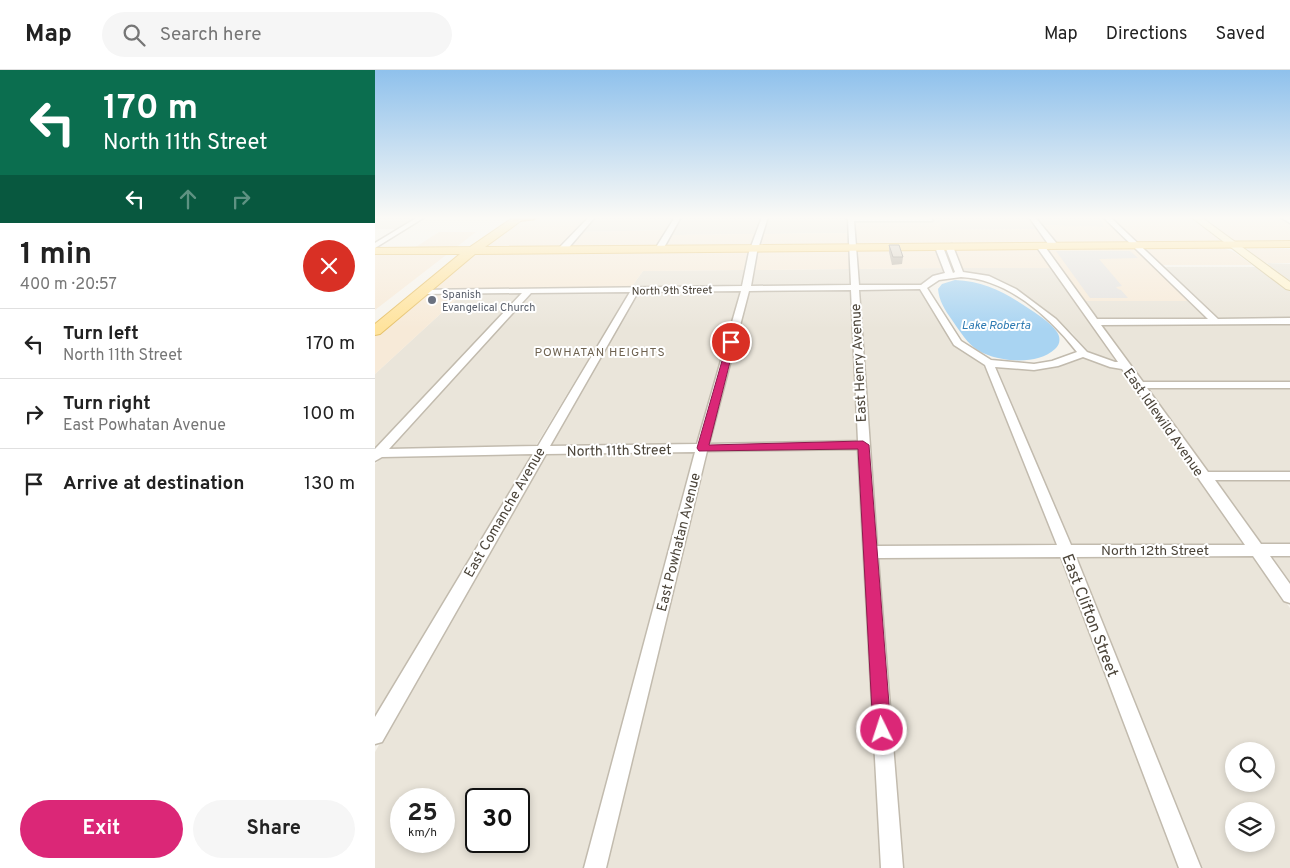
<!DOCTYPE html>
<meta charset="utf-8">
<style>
body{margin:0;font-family:Overpass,sans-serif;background:#f6f6f6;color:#222;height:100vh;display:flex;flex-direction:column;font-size:19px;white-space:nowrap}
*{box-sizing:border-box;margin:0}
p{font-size:16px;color:#767676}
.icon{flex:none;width:28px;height:28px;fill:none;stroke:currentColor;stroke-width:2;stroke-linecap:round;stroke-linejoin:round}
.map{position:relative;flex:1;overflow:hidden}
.sheet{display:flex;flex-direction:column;background:#fff;width:375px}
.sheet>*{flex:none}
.banner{background:#0b6e4f;color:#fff;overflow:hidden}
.tools{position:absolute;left:850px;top:672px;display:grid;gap:10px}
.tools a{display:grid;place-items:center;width:50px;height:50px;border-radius:50%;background:#fff;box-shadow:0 2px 8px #0003;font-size:25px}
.speed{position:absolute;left:15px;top:718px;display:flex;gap:10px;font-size:25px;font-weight:700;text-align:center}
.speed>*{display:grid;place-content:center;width:65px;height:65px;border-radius:50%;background:#fff;box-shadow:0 2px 8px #0003;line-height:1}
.speed small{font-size:12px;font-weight:400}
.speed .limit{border:2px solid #111;border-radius:8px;background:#fff;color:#111}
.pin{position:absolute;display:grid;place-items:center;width:42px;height:42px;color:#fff;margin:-21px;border:2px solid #fff;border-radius:50%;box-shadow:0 1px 5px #0007}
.me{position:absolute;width:55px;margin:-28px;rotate:356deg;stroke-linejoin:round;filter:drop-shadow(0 0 4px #0008)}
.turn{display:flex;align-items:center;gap:18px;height:105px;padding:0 20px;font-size:22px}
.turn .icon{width:65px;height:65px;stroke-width:2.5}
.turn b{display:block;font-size:35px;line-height:42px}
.lanes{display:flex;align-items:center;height:48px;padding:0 20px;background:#0003;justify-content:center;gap:25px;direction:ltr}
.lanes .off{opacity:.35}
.round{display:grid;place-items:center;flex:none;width:52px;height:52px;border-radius:26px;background:#f6f6f6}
.head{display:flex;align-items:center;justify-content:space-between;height:85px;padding:0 20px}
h1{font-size:30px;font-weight:700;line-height:38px}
.action{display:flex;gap:10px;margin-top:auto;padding:10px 20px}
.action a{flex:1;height:58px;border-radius:30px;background:#db2777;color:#fff;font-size:20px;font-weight:700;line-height:58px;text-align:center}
.action a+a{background:#f6f6f6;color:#222}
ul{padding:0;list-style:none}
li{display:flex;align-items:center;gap:15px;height:70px;padding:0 20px;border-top:1px solid #e0e0e0}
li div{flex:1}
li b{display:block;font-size:19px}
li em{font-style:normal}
header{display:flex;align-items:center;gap:30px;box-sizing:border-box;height:70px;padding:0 25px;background:#fff;border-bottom:1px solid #e0e0e0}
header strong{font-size:24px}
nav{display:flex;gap:28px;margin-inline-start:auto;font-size:18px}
.search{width:350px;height:45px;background:#f6f6f6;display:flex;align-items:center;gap:12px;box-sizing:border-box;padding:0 18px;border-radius:28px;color:#767676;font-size:19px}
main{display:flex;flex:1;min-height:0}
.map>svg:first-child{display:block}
.residential{fill:#eae5da;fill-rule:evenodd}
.commercial{fill:#f7ead8}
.parking{fill:#e5e3e0}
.water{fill:#a9d4f2}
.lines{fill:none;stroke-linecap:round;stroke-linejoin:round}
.street-casing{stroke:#c2bbae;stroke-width:3}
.secondary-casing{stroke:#d6c79b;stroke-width:2}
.primary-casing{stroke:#e6c16a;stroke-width:2}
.highway-casing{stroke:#e0a43c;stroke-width:3}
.street{fill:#fff;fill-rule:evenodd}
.secondary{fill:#fff3cd;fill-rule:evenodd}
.primary{fill:#ffe39c;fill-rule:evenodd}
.highway{fill:#ffcf6e;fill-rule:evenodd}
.wall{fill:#bab2a6}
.building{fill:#d8cfc1;stroke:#979187}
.route{fill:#db2777;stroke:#8e194d}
.worship-dot{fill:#6b7280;stroke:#fff;stroke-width:2}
.labels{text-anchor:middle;stroke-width:4;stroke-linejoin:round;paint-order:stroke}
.far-street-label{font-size:11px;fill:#4b4439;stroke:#fff}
.far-worship-label{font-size:11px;fill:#5b616d;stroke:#fff;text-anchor:start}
.far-water-label{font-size:12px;font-style:italic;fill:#2e7ab2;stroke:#fff}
.far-neighbourhood-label{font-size:12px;letter-spacing:1px;fill:#6e6250;stroke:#fff}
.street-label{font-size:14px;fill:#4b4439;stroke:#fff}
.near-street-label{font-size:16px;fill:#4b4439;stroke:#fff}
</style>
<header>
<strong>Map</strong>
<div class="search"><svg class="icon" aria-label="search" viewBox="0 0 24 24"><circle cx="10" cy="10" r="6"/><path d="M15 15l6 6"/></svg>Search here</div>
<nav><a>Map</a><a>Directions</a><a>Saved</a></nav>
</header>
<main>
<section class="sheet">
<div class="banner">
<div class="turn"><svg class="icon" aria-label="left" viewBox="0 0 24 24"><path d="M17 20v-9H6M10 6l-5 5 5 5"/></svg><div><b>170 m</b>North 11th Street</div></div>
<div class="lanes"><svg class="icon" aria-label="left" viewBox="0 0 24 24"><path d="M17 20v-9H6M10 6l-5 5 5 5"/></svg><svg class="icon off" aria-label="ahead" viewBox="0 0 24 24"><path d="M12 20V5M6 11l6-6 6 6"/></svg><svg class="icon off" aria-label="right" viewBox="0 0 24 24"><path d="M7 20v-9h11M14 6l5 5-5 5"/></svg></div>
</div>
<div class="head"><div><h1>1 min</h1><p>400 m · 20:57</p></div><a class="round" style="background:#d93025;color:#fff"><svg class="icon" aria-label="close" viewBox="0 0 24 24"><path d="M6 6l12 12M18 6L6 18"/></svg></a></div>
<ul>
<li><svg class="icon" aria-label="left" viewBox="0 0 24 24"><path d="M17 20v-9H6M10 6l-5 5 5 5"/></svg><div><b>Turn left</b><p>North 11th Street</p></div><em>170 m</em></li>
<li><svg class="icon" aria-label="right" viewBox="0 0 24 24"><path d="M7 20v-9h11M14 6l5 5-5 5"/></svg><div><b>Turn right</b><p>East Powhatan Avenue</p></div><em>100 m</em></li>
<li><svg class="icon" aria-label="arrive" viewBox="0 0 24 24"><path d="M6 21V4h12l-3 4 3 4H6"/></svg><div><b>Arrive at destination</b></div><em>130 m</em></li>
</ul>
<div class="action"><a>Exit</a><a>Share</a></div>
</section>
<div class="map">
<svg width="915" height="798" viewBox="0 0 915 798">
<rect width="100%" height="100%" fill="#f6f3ec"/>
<path class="residential" d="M0,147H43L24,159H0Z
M220,147H300L289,165L291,160L207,162Z
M306,147H387L381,164L296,165Z
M393,147H468L473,149V158L472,163L388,164Z
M480,147H653L662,159L565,160L564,153L480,152V150L558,151L557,149H486Z
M660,147H725L730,157L666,155Z
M892,193L915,194V248L841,249L790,197H896Z
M572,198L575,204L557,207L546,215L483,216L482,199Z
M580,198H678L742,293L713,283L697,263L649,225L614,207L582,204Z
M474,199L475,216L375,217L378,200Z
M370,200L367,217L255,219L268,201Z
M545,218L577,273L609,294L681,475L502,477L483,219Z
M475,219L482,372L335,375L374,221Z
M366,221L322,375L173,377L263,222Z
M254,222L160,377L13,380L156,223Z
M147,223L0,380V304L87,224Z
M709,231H815L834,249L723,250Z
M915,253V312H767L726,254Z
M709,286L746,298L870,475H696L621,296L661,299L683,296Z
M915,317V402H832L770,318Z
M482,379L505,798H231L333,382Z
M320,382L208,798H0V682L169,384ZM26,729H69V771H26ZM101,729H144V771H101Z
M156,385L0,648V394L7,387Z
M837,410H915V475H885Z
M685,485L803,798H528L503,487Z
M700,485H878L915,538V798H826ZM859,681H891V714H859ZM859,741H891V774H859Z
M893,485H915V515Z"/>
<path class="commercial" d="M161,147H214L184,178L104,179L146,150Z
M725,147H728L757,174H681L666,155L730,157Z
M734,147H817L851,173L764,174Z
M823,147H906L915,153V173H858Z
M480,152L565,153L566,160L662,159L674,175L480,176Z
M473,158V176L384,177L388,164L472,163Z
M291,160L281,178H192L207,162Z
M64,162H101L79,179L36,180Z
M381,164L376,177L288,178L296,165Z
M760,176L815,231H709L670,177Z
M663,177L678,198H580L572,178Z
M564,178L572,198L482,199L481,179Z
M775,178H848L859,182L877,195H785L771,180Z
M375,179L370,200L268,201L255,219L54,221L101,182Z
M382,179H474V199L378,200Z
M874,179H915V193H891L872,180Z
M0,182H75L0,240Z
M50,224H87L0,304V266Z"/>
<path class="parking" d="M681,181H755L763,188L724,189L747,216L741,217L743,219L746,220L753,228H715Z"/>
<path class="water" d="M580,210C610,211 631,223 656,240C665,246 676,253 682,262C686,268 685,275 680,279C662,296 624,292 604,281C593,275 584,260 577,250C570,240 564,231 563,219L567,214Z"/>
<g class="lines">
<defs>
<path id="street" d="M43,147H50L0,178V173Z
M214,147H220L190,182H184V178Z
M300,147H306L287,181H281L280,179Z
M387,147H393L382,182L376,216L476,215L473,149L469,147L555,148L558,150L557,151H479L484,215H546L558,206L570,203L560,177L564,175L568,177L578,203L580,202L570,176L577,174L588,202L614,206L641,219L681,249L712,282L740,292H743L661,176L662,174H668L722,249H833L728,147H735L843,249L915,248V254L726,255L768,312H915V318H772L833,402H915V410H840L886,474H915V486H895L915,514V533L909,531L878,486L701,487L826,798H804L686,487L503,488L528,798H506L483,379L332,381L231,798H209L320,382L171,384L7,672L0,674V647L158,384L7,387L0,391V379L147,223L46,224L42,222L43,220L367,216L374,182ZM586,207C633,209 675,247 702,282L677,291L659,294L616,290L586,271L552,218L564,210ZM545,219L579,275L610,295L682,475L502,476L484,220ZM476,220L483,371L334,374L374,221ZM366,221L322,374L175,376L263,222ZM255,222L163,376L14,379L156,223ZM708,287L735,297L747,299L870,475H696L620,297L659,300L683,296Z
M654,147H660L682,174V178H676Z
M905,147L915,148V153Z"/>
<path id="secondary" d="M816,147H826L915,212V220L911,219Z"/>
<path id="primary" d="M139,147H151L110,177L915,171V177L100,184L5,264L0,265V254L85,184H0V178L95,177Z"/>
<path id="highway" d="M139,147H161L159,149L139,151L137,149Z"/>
</defs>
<use href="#street" class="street-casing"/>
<use href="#secondary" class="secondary-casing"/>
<use href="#primary" class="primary-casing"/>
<use href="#highway" class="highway-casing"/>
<use href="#street" class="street"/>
<use href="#secondary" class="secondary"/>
<use href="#primary" class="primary"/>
<use href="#highway" class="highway"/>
</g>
<path class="wall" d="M514,175L528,187L527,194L517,195L514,182Z"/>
<path class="building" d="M514,175H524L528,187H518Z"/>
<linearGradient id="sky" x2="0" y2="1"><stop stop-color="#8fc1ec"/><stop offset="0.57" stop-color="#fbfaf6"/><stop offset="1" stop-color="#fbfaf6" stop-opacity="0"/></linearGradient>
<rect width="915" height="259" fill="url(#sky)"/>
<path class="route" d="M353,270L360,272L334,375L488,371L494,375L516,660L513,666L507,668L501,666L498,660L483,379L324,381L322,378Z"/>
<circle class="worship-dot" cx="57" cy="230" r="5"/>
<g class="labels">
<g class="far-street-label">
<text transform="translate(297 220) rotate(-1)" y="4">North 9th Street</text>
</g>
<g class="far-worship-label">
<text x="67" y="228">Spanish<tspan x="67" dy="13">Evangelical Church</tspan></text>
</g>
<g class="far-water-label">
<text x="621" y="259">Lake Roberta</text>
</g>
<g class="far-neighbourhood-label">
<text x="225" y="286">POWHATAN HEIGHTS</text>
</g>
<g class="street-label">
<text transform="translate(483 293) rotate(-93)" y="5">East Henry Avenue</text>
<text transform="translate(789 352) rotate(55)" y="5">East Idlewild Avenue</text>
<text transform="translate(244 380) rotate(-1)" y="5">North 11th Street</text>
<text transform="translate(129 442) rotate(-60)" y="5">East Comanche Avenue</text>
<text transform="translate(303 472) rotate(-76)" y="5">East Powhatan Avenue</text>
<text x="780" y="485">North 12th Street</text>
</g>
<g class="near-street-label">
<text transform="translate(716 545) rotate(69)" y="6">East Clifton Street</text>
</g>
</g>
</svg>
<div class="tools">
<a><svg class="icon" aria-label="search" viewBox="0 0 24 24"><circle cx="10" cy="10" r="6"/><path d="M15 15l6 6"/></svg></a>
<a><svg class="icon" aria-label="layers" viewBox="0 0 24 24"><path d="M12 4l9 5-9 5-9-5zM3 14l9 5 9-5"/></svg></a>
</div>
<div class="speed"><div>25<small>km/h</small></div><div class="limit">30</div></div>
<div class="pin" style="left:356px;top:272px;background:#d93025"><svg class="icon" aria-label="arrive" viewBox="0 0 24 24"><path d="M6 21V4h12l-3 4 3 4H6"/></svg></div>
<svg class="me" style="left:507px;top:660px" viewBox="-20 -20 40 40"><circle r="17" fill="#db2777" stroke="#fff" stroke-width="3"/><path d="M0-11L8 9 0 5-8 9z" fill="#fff"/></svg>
</div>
</main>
